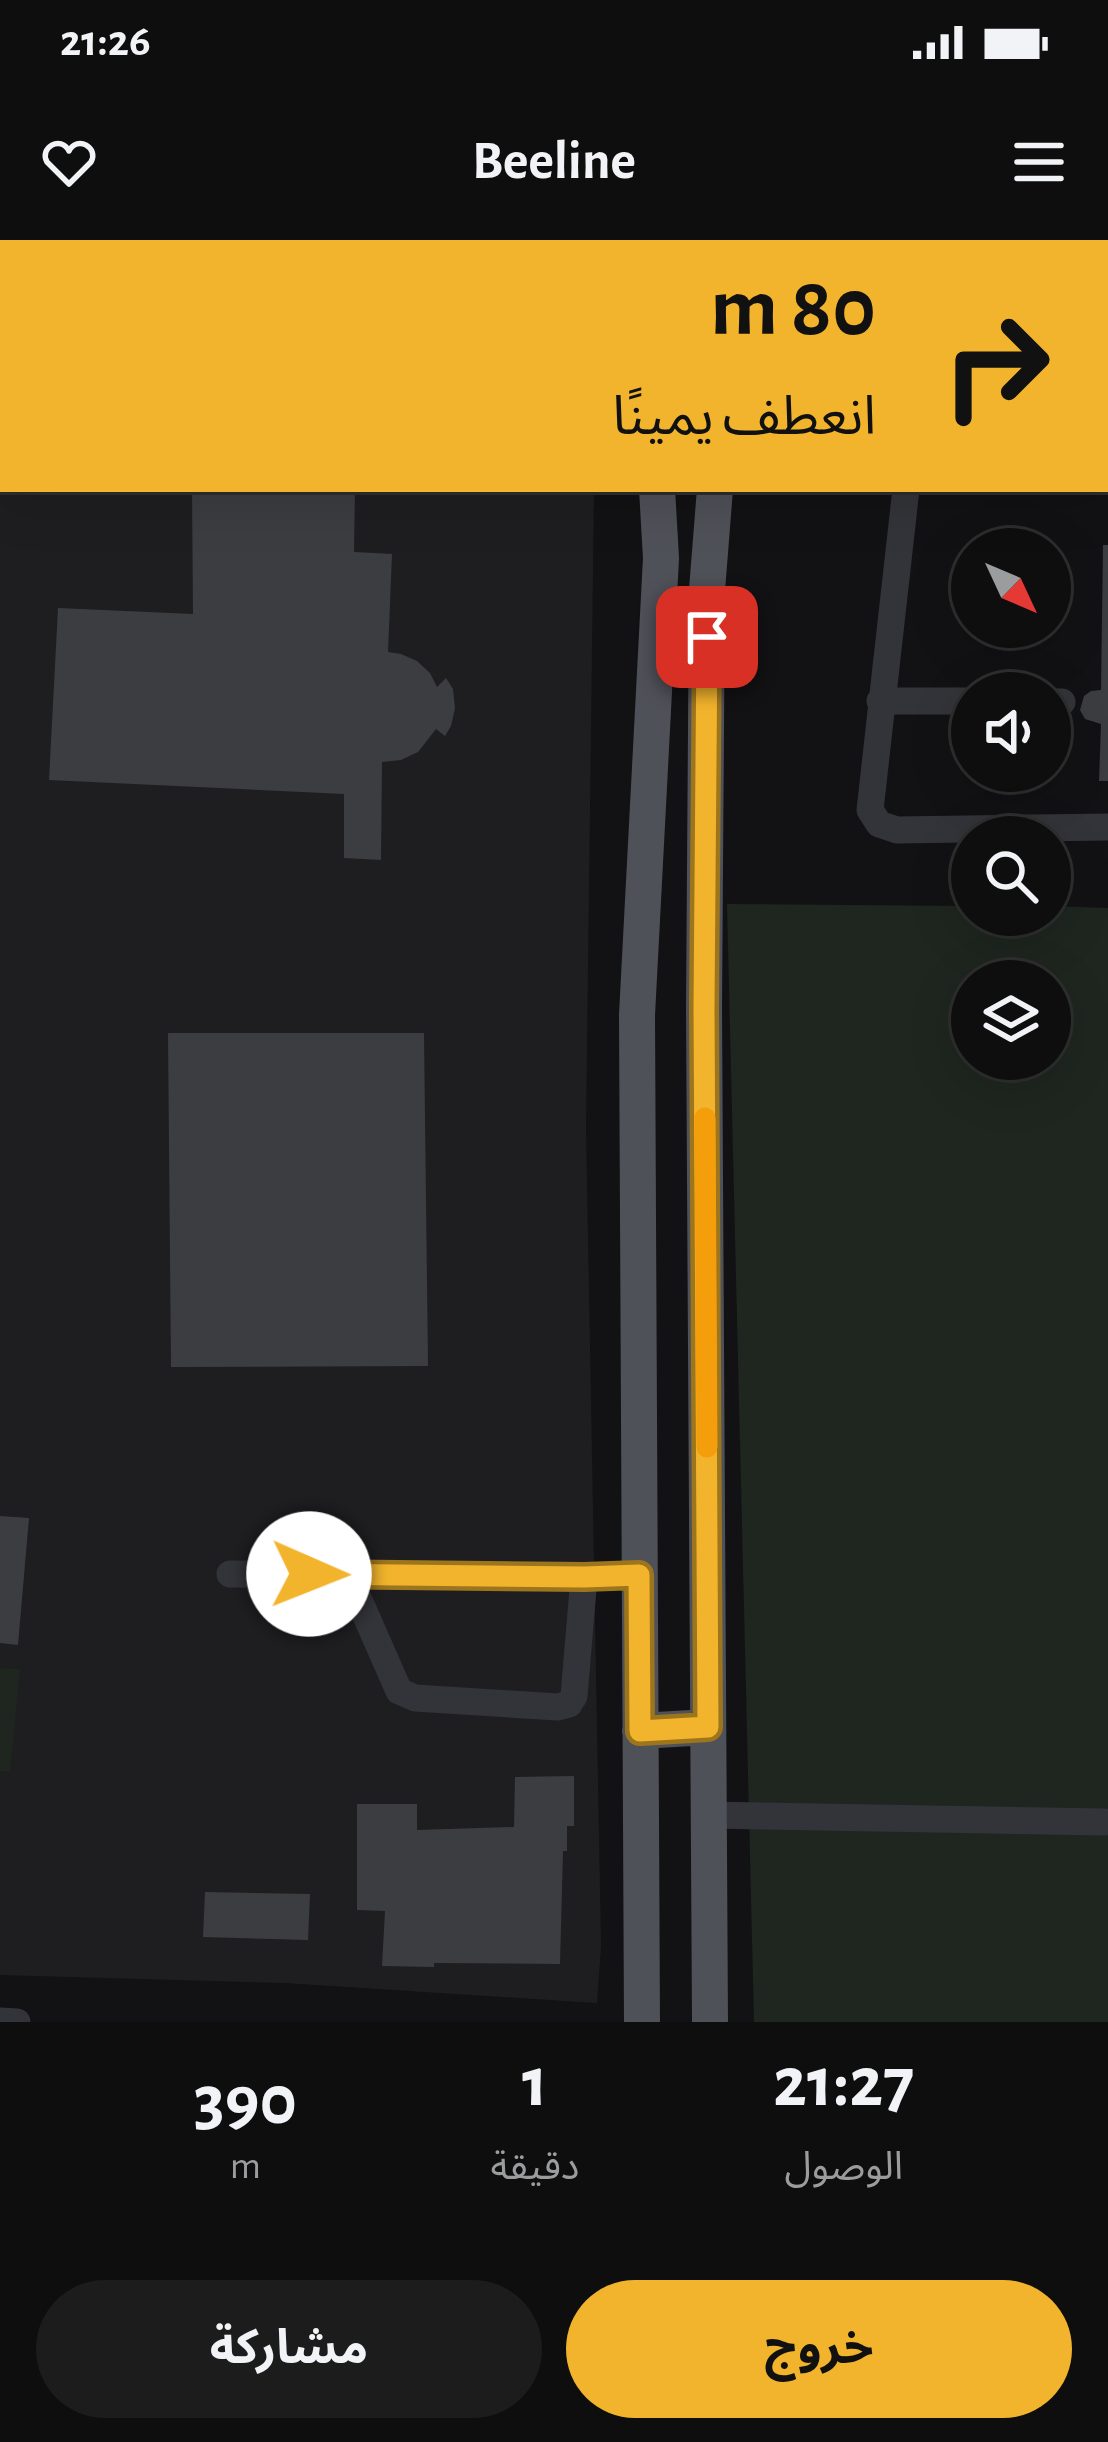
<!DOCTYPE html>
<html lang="ar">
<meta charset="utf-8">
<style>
body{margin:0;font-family:"Alegreya Sans","Noto Sans Arabic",sans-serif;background:#1c1c1d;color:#f1f3f6;direction:rtl;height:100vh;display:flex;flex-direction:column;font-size:45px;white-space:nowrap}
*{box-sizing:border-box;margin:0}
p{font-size:39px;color:#9b9c9e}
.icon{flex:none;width:66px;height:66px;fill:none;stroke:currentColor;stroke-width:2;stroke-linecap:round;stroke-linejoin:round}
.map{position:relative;height:1782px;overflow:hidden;direction:ltr}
.sheet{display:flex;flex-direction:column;background:#0e0e0f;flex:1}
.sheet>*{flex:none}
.top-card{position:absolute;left:0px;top:0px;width:1110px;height:252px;box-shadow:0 12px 48px #0002,0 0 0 3px #2e2e2f;direction:rtl;background:#f2b42c;color:#111;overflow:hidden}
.needle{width:78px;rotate:134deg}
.controls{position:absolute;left:951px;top:288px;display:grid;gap:24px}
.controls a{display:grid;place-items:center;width:120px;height:120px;border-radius:50%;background:#0e0e0f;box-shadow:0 12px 48px #0002,0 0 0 3px #2e2e2f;font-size:60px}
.pin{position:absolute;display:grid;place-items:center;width:102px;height:102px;color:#fff;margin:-51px;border-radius:24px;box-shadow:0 6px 18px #0006}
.me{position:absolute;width:132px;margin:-66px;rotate:91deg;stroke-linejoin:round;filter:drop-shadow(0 0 9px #0008)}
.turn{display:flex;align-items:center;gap:42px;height:252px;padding:0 36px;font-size:54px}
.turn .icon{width:156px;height:156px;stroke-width:2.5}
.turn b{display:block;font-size:84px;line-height:102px}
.eta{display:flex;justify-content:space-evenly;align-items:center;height:204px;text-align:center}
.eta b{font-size:72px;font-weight:700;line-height:84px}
.action{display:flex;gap:24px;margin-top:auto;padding:24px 36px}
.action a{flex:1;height:138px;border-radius:72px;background:#f2b42c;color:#111;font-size:48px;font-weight:700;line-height:138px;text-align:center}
.action a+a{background:#1c1c1d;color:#f1f3f6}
.status{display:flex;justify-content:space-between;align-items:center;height:84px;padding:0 60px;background:#0e0e0f;direction:ltr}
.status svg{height:33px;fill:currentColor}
header{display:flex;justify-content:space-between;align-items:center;height:156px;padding:0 36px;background:#0e0e0f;font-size:54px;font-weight:700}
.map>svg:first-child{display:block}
.built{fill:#1e1e21}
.green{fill:#1e261f;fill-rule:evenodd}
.building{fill:#3c3d41}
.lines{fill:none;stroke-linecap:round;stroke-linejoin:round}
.minor{stroke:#333439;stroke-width:27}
.major{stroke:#4f5158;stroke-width:36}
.route-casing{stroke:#9d751d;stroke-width:30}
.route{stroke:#f2b42c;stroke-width:21}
.slow{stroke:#f59e0b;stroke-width:21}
</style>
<div class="status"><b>21:26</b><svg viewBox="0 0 49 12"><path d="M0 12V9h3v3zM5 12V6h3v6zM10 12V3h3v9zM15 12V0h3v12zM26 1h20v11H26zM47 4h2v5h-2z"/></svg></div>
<header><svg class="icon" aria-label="menu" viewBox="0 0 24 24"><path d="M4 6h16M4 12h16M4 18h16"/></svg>Beeline<svg class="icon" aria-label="heart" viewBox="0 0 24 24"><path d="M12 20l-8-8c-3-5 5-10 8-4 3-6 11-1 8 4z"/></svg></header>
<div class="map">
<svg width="1108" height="1782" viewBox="0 0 1108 1782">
<rect width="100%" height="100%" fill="#121214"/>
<path class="built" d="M3,196V249H594L586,888L601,1706L597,1763L285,1743L0,1735V197Z"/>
<path class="green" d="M727,664L972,666V675H1050V666L1108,668V1782H754ZM972,741H1050V819H972Z
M0,1428L20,1429L10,1532L0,1531Z"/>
<path class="building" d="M192,249H355L354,312L392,314L388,412L401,414L417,421L430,433L437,447L446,438L453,449L455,468L451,486L445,496L436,489L418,512L401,520L382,522L381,620L344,618V554L49,540L58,368L193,374Z
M1103,305H1108V541H1099L1101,484L1085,479L1080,470L1084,456L1091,451L1101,450Z
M168,793H424L428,1126L171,1127Z
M0,1276L29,1278L18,1405L0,1403Z
M574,1536V1586H567V1611H563L560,1724L434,1723V1727L382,1726L385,1671L357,1670V1564H417V1590L514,1587L515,1537Z
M205,1652L310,1654L308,1700L203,1697Z"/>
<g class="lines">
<path class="minor" d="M1107,192H1108
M906,249L870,570L879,584L897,590L1108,587
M880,461H972
M1050,462H1062
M230,1334L584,1337
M348,1335L399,1451L415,1458L558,1467L569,1464L574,1456L584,1337L639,1335
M708,1575L1104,1582
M0,1781L17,1782"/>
<path class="major" d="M586,0V3
M1090,0L1108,2
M405,3L414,0
M777,3L778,0
M1107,59L1108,60
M0,67L3,66
M0,96L3,95
M640,1491L708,1487
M642,1782L637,775L661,318L657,249
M710,1782L704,768L707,350L715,249"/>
</g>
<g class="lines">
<defs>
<path id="route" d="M309,1334L584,1337L639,1335L640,1491L708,1487L704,768L707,397"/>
</defs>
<use href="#route" class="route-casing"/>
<use href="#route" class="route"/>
<path class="slow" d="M705,878L707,1207"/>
</g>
</svg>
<div class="controls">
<a><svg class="needle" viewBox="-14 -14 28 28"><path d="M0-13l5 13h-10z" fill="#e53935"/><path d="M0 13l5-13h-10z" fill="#9b9c9e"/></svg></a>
<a><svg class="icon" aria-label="sound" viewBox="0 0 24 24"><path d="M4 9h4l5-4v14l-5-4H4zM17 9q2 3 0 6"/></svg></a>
<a><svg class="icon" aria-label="search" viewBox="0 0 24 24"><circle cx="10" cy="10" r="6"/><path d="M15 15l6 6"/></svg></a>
<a><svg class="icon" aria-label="layers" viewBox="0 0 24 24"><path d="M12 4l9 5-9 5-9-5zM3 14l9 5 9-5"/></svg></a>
</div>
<div class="pin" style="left:707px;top:397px;background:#d93025"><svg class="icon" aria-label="arrive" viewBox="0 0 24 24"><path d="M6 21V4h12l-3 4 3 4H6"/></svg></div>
<svg class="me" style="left:309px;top:1334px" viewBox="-20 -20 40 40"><circle r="19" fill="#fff"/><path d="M0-13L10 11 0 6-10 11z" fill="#f2b42c"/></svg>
<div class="top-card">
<div class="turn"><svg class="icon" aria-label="right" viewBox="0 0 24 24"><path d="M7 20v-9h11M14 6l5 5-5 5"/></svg><div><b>80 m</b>انعطف يمينًا</div></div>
</div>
</div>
<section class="sheet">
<div class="eta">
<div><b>21:27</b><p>الوصول</p></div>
<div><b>1</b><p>دقيقة</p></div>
<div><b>390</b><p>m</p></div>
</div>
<div class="action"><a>خروج</a><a>مشاركة</a></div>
</section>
